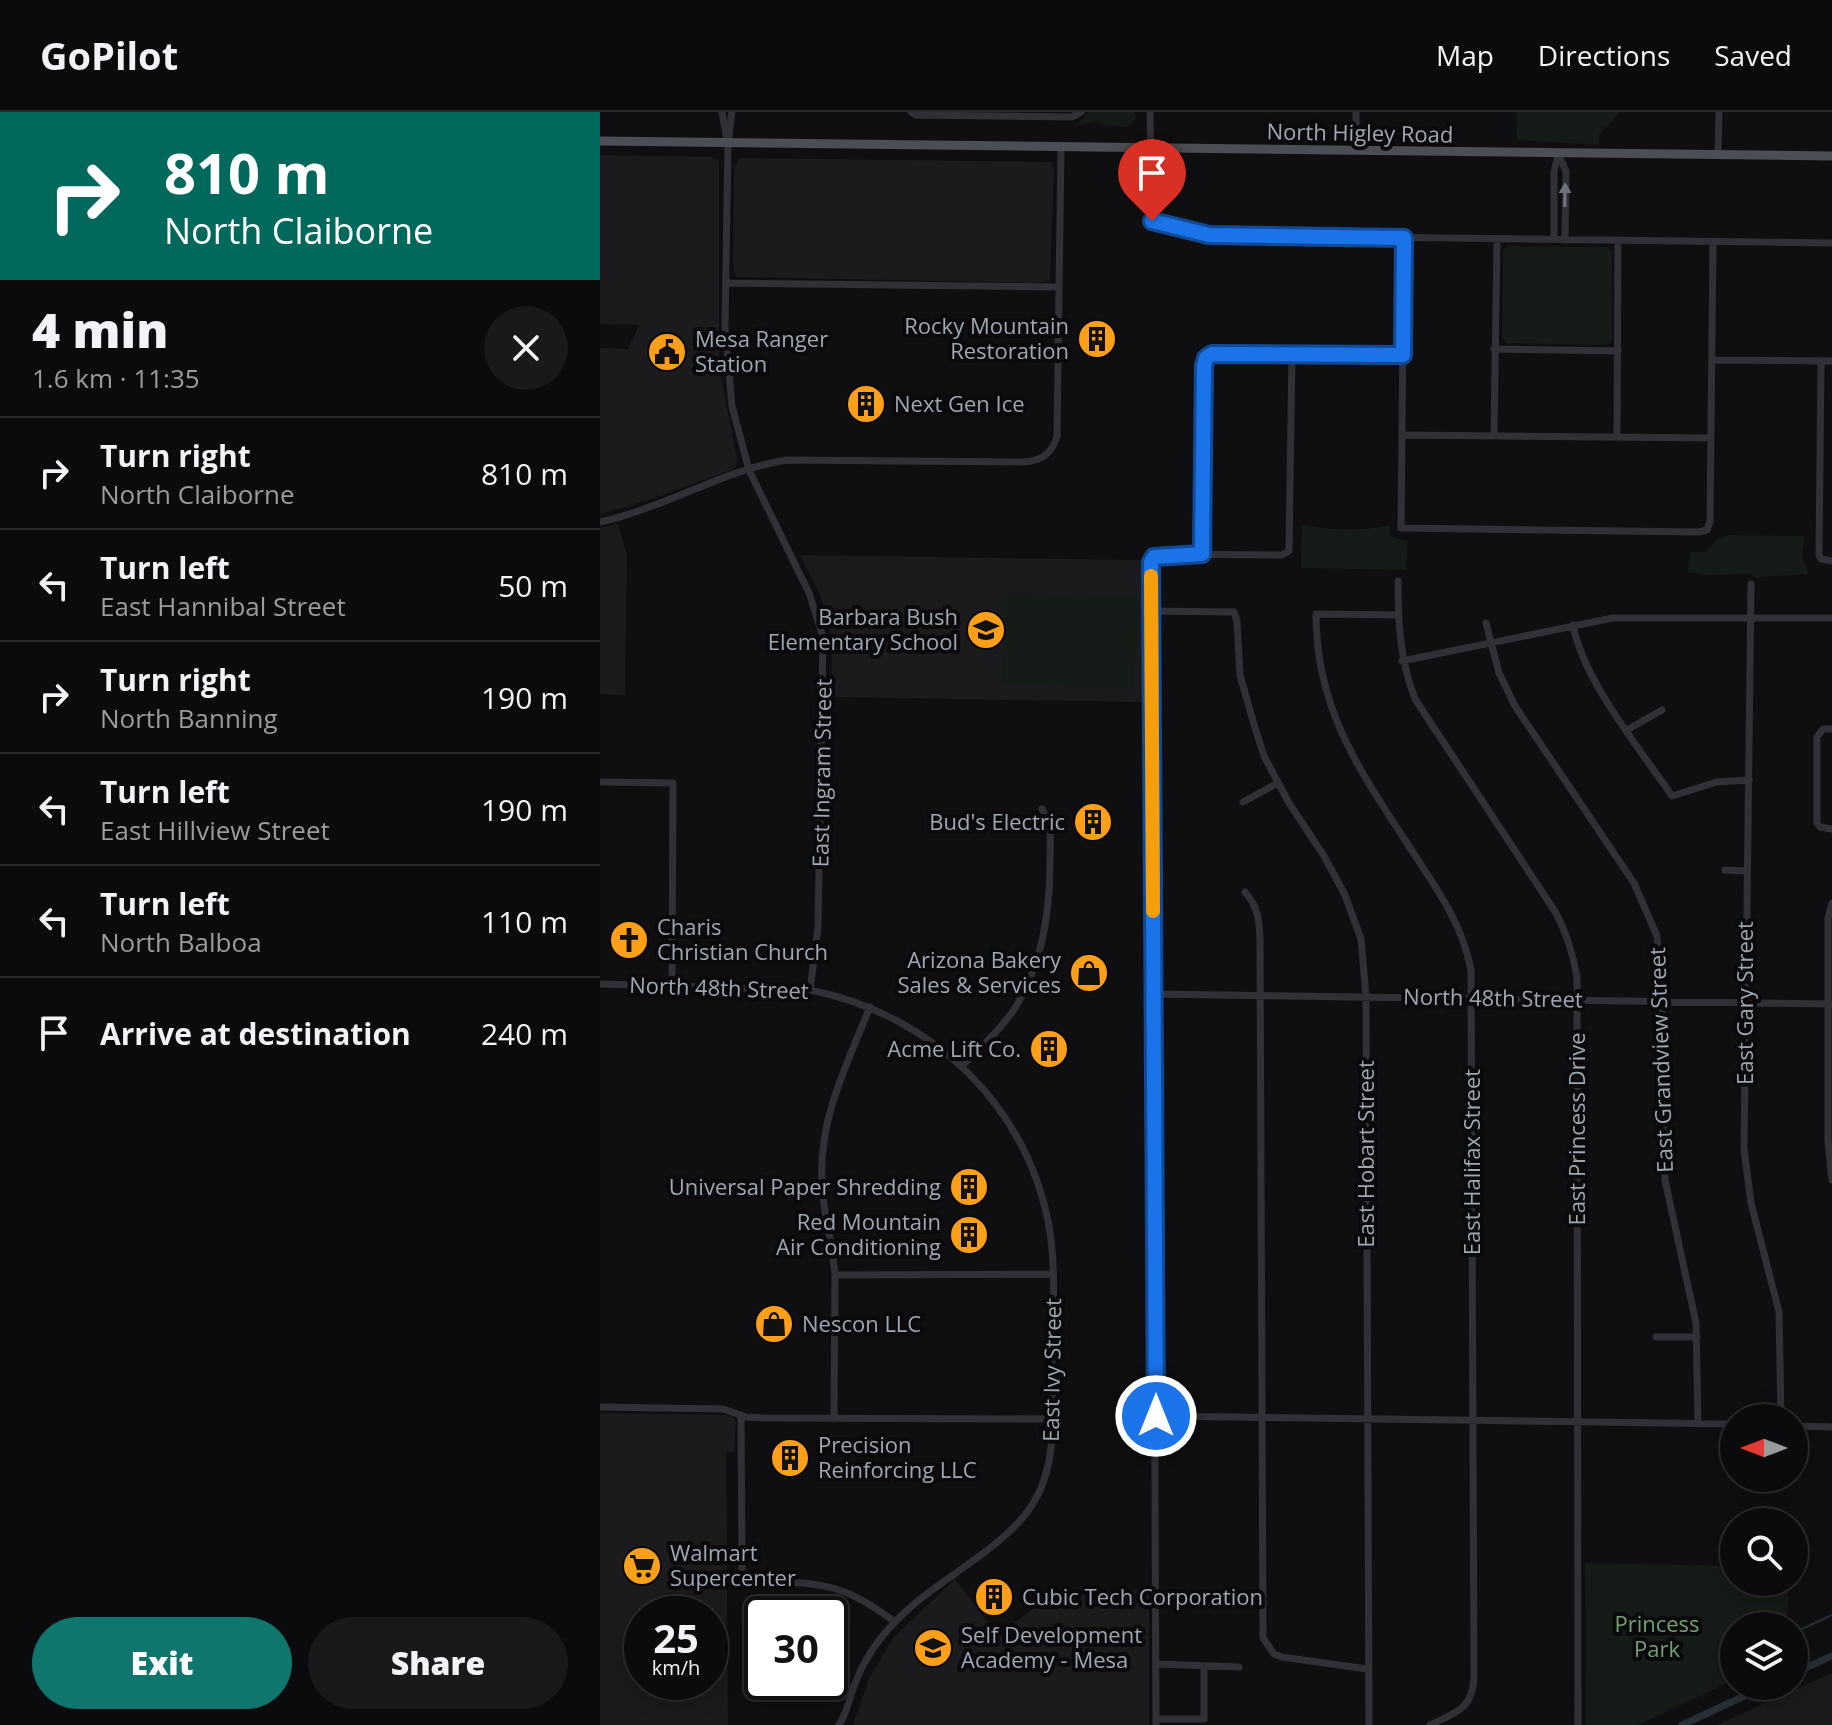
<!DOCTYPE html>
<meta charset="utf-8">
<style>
body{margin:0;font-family:"Open Sans",sans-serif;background:#19191b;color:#f1f3f6;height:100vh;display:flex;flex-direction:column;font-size:30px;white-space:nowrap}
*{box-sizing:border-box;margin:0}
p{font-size:26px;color:#9a9b9d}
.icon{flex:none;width:44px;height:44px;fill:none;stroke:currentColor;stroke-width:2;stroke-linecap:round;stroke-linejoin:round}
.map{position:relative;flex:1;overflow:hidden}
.details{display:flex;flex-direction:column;background:#0b0b0d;width:600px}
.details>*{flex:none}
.guide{background:#00695c;color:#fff;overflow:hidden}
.needle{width:52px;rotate:270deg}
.tools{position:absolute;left:1120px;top:1292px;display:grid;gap:16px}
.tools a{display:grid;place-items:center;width:88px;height:88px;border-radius:50%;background:#0b0b0d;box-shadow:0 4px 20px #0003,0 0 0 2px #2b2b2e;font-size:40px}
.speed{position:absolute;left:24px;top:1484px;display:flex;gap:16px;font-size:40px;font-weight:700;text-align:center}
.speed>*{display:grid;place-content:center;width:104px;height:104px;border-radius:50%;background:#0b0b0d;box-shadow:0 4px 20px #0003,0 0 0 2px #2b2b2e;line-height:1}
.speed small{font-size:20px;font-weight:400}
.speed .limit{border:4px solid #111;border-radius:12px;background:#fff;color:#111}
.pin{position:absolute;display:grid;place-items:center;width:68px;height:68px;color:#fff;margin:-82px -34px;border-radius:50% 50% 50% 0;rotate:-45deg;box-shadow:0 0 8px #0007}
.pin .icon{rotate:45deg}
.me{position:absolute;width:88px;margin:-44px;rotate:0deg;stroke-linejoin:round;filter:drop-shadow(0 0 6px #0008)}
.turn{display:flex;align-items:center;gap:28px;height:168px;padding:0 32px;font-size:36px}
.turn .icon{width:104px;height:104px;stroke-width:2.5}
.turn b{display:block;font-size:56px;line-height:68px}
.round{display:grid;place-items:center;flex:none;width:84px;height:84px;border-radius:42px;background:#19191b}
.overview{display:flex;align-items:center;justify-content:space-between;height:136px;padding:0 32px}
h1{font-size:48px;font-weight:800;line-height:60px}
.button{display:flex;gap:16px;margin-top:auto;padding:16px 32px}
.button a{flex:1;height:92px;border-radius:48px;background:#0f766e;color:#fff;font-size:32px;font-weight:800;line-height:92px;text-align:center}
.button a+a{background:#19191b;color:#f1f3f6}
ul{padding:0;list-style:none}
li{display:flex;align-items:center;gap:24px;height:112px;padding:0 32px;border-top:2px solid #2b2b2e}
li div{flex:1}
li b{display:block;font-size:30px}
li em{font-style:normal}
header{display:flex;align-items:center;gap:48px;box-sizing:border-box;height:112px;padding:0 40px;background:#0b0b0d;border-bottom:2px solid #2b2b2e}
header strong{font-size:38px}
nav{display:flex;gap:44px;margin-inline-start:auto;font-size:28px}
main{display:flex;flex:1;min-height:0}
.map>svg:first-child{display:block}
.built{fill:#1b1b1e;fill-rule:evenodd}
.green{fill:#151b16}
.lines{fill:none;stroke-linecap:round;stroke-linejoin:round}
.stream{stroke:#252f35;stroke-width:2}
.canal{stroke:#252f35;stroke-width:7}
.minor{stroke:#303136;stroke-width:7}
.major{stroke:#4c4e55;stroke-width:9}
.oneway{fill:#6d727b}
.route-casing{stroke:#114b97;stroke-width:20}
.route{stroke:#1a73e8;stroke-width:14}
.slow{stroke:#f59e0b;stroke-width:14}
.labels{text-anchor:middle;stroke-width:8;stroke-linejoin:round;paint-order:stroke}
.street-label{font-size:22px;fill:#9fa7b3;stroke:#0a0a0c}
.poi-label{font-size:22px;fill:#9fa7b3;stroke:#0a0a0c;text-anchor:start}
.park-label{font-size:22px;fill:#759f74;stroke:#0a0a0c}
</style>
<header>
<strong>GoPilot</strong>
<nav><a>Map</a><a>Directions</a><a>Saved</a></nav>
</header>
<main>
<section class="details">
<div class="guide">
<div class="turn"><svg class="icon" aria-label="right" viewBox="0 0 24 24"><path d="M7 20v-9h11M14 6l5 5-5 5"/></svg><div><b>810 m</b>North Claiborne</div></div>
</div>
<div class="overview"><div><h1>4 min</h1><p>1.6 km · 11:35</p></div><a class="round"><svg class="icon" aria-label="close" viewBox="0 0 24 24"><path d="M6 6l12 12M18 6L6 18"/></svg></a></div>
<ul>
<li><svg class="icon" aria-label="right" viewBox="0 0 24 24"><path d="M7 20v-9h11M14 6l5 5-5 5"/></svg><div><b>Turn right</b><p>North Claiborne</p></div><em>810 m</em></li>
<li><svg class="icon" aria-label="left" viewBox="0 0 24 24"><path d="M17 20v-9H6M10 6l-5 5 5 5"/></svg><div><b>Turn left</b><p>East Hannibal Street</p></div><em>50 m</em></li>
<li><svg class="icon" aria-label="right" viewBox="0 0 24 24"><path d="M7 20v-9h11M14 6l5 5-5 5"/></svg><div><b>Turn right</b><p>North Banning</p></div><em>190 m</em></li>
<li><svg class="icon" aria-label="left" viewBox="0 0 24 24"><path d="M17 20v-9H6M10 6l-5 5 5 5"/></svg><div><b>Turn left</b><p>East Hillview Street</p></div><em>190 m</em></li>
<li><svg class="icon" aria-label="left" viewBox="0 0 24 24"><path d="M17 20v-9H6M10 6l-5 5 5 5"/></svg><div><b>Turn left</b><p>North Balboa</p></div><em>110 m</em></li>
<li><svg class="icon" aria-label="arrive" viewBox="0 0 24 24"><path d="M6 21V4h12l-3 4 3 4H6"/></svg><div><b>Arrive at destination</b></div><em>240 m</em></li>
</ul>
<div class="button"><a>Exit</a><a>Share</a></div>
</section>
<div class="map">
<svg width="1232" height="1613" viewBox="0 0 1232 1613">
<rect width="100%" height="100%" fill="#0f0f11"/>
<path class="built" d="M0,43L110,45L119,49V255L137,346L136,355L131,358L46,389L0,402V236L28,237L39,213L0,212Z
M140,46L451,50L454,58L450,168L437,171L137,165L133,159L134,55Z
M18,412L27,443L25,583L0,582V416Z
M200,443L542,448L543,590L231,585L232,542L229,510L220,482Z
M0,1301L126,1303L132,1304L136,1310L134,1340H126L128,1613H0ZM42,1502H110V1570H42Z
M355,1467L397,1523L459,1478H549V1613H253L269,1566L294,1525Z
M1232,1561V1613H1117Z"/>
<path class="green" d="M488,0H533L537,5L528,15L504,13L495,9L476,14Z
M916,0H1020L999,23V33L917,28Z
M908,134L1008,135L1012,139V228L1007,233L907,231L902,226L903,138Z
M702,413C733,418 758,420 790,413L791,424L808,430L806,458L701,456Z
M1128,423L1205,424L1202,445L1209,462L1161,465L1157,467L1151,462L1105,463L1088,460L1090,440H1106L1118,427Z
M405,482L538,484C538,501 541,539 533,550V576L468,577L463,573L403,572Z
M985,1451L1134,1454V1470H1189L1187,1514H1134V1568L1038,1613H986Z"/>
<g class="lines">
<path class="stream" d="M1202,1517L1232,1503"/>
<path class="canal" d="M1194,1561L1232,1544
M1082,1613L1166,1574"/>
<path class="minor" d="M122,0L127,29
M132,0L128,31L125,215L132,294L149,358L209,481L223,525L218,816L210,878
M311,0L316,3L472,5L481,0
M550,0L552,109L609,123L1232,131
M756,0V39
M958,41L966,59L965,128
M1118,42L1119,0
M804,126L801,416L1099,420L1107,418L1110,410L1113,130
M954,127V60L958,43
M126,171L458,175
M894,237L1018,239
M1112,248L1232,249
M1221,249L1219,443L1221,447L1232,449
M803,323L1111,326
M894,324L897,127
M1017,325L1018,128
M0,410C64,396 121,359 186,348L423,350C442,349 451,342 457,325L461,34
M602,442L604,254L606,246L612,242L803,243
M798,469C798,511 800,548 815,587L956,801C967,822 973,841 977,865L978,1613
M1151,472L1144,1037L1151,1091L1179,1200L1181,1306
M551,499L634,500L637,510L640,563L655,616L664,644L689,691L724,744L745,783L761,827L766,884L769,1613
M798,503L716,502C716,604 766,667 818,748C841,783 863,815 871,858L874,1566C872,1598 856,1600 830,1613
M886,511L899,561L915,594L1034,771L1057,824L1062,890L1065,1068L1096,1211L1098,1312
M973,513C983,568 1040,637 1072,684L1117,670L1149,668
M802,549L1013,506H1232
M1232,617H1223L1217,625V711L1220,715L1232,717
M1027,618L1062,598
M0,670L73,671L72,873
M643,690L678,671
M1125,758L1146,759
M645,780C658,795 659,807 660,826L663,1526L674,1542L682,1545L767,1557
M1232,791L1228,806V1029L1232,1068
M0,872L210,878C332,902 430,995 450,1120C456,1162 453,1205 452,1247C452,1294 459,1348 434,1390C406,1437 336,1467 297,1508C279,1526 263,1549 254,1574C249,1588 247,1601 239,1613
M554,882L1232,892
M362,954C379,937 399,920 413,899C441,856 450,802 450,751C450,732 453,713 442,697
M235,1163L453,1162
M1056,1225H1097
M0,1295L123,1297L146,1305L164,1306L452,1307
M141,1303L142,1459L145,1467C157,1473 175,1469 189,1470C236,1472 257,1482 295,1510
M556,1304L1134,1312
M234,1307L235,1163C233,1132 223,1102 222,1072C218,1008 247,952 270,895
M1194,1314L1232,1315
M556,1552L639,1555
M556,1607H604V1555
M556,1613L551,450L554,445L562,442L682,443L689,439L692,242"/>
<path class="major" d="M0,29L1232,44"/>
</g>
<defs><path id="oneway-solid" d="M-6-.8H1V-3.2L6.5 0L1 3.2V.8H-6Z" transform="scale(2)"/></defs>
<use class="oneway" href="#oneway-solid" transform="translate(965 83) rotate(-89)"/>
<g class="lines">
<defs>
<path id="route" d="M552,109L609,123L804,126L803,243L612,242L606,246L604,254L602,442L554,445L551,450L556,1304"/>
</defs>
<use href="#route" class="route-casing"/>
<use href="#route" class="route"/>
<path class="slow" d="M551,464L553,799"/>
</g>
<defs>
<symbol id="building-disc" viewBox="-11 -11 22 22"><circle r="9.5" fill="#fe9f19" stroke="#0a0a0c"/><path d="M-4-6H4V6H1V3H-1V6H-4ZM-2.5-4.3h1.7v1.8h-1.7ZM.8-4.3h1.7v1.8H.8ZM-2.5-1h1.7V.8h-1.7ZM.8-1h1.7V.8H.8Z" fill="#111"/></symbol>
<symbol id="civic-disc" viewBox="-11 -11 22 22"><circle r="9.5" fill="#fe9f19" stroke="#0a0a0c"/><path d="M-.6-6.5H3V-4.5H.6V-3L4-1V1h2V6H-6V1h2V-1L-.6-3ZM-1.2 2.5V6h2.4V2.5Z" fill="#111"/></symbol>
<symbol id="school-disc" viewBox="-11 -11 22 22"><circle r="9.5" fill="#fe9f19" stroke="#0a0a0c"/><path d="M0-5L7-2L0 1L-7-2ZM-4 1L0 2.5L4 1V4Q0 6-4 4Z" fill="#111"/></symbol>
<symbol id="church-disc" viewBox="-11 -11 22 22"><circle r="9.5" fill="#fe9f19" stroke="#0a0a0c"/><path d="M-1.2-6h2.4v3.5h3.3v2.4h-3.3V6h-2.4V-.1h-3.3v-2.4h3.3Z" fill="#111"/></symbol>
<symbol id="shop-disc" viewBox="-11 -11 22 22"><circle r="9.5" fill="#fe9f19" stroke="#0a0a0c"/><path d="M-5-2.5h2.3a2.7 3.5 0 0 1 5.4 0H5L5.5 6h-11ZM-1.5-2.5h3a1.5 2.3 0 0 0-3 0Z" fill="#111"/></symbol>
<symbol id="supermarket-disc" viewBox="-11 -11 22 22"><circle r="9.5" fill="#fe9f19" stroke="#0a0a0c"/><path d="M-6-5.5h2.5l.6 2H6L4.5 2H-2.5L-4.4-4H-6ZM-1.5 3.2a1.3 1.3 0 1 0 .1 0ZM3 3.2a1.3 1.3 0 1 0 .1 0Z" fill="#111"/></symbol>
</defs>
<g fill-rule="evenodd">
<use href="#building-disc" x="475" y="205" width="44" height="44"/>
<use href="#civic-disc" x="45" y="218" width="44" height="44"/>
<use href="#building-disc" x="244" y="270" width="44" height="44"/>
<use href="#school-disc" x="364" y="496" width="44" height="44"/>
<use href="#building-disc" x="471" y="688" width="44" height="44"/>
<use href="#church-disc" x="7" y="806" width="44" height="44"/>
<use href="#shop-disc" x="467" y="839" width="44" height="44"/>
<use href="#building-disc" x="427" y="915" width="44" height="44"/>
<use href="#building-disc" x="347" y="1053" width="44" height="44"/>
<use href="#building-disc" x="347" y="1101" width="44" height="44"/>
<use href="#shop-disc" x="152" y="1190" width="44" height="44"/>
<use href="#building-disc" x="168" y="1324" width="44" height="44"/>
<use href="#supermarket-disc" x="20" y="1432" width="44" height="44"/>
<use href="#building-disc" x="372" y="1463" width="44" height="44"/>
<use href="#school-disc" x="311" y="1514" width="44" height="44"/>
</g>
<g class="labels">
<g class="street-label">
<text transform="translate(760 21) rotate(1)" y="8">North Higley Road</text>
<text transform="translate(222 661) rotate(-89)" y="8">East Ingram Street</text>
<text transform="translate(119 876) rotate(2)" y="8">North 48th Street</text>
<text transform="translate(893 886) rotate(1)" y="8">North 48th Street</text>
<text transform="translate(1145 891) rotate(-90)" y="8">East Gary Street</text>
<text transform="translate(1061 948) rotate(-92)" y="8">East Grandview Street</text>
<text transform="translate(977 1017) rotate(-90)" y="8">East Princess Drive</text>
<text transform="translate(766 1042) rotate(-90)" y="8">East Hobart Street</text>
<text transform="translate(872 1050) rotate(-90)" y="8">East Halifax Street</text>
<text transform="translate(452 1258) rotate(-89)" y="8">East Ivy Street</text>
</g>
<g class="poi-label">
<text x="469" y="222" text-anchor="end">Rocky Mountain<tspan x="469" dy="25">Restoration</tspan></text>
<text x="95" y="235">Mesa Ranger<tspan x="95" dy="25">Station</tspan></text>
<text x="294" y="300">Next Gen Ice</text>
<text x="358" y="513" text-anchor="end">Barbara Bush<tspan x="358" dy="25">Elementary School</tspan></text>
<text x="465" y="718" text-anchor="end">Bud's Electric</text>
<text x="57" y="823">Charis<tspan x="57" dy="25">Christian Church</tspan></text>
<text x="461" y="856" text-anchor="end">Arizona Bakery<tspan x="461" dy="25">Sales &amp; Services</tspan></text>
<text x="421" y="945" text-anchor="end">Acme Lift Co.</text>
<text x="341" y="1083" text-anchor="end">Universal Paper Shredding</text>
<text x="341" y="1118" text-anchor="end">Red Mountain<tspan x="341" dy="25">Air Conditioning</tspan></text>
<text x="202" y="1220">Nescon LLC</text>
<text x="218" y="1341">Precision<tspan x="218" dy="25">Reinforcing LLC</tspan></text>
<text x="70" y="1449">Walmart<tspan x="70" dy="25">Supercenter</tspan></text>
<text x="422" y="1493">Cubic Tech Corporation</text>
<text x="361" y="1531">Self Development<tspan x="361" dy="25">Academy - Mesa</tspan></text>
</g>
<g class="park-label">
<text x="1057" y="1520">Princess<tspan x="1057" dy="25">Park</tspan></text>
</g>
</g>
</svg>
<div class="tools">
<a><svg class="needle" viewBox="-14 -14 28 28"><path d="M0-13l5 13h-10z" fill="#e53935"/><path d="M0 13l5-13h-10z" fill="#9a9b9d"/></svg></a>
<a><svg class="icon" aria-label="search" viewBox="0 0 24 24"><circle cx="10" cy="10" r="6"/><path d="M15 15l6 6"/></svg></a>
<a><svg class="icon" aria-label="layers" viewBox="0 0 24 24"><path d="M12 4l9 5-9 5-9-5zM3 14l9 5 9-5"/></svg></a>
</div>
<div class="speed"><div>25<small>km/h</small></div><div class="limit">30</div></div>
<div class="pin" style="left:552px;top:109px;background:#d93025"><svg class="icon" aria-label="arrive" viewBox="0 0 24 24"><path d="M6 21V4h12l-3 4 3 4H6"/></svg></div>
<svg class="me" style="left:556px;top:1304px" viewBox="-20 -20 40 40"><circle r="17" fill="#1a73e8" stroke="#fff" stroke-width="3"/><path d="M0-11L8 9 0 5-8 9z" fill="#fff"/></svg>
</div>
</main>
